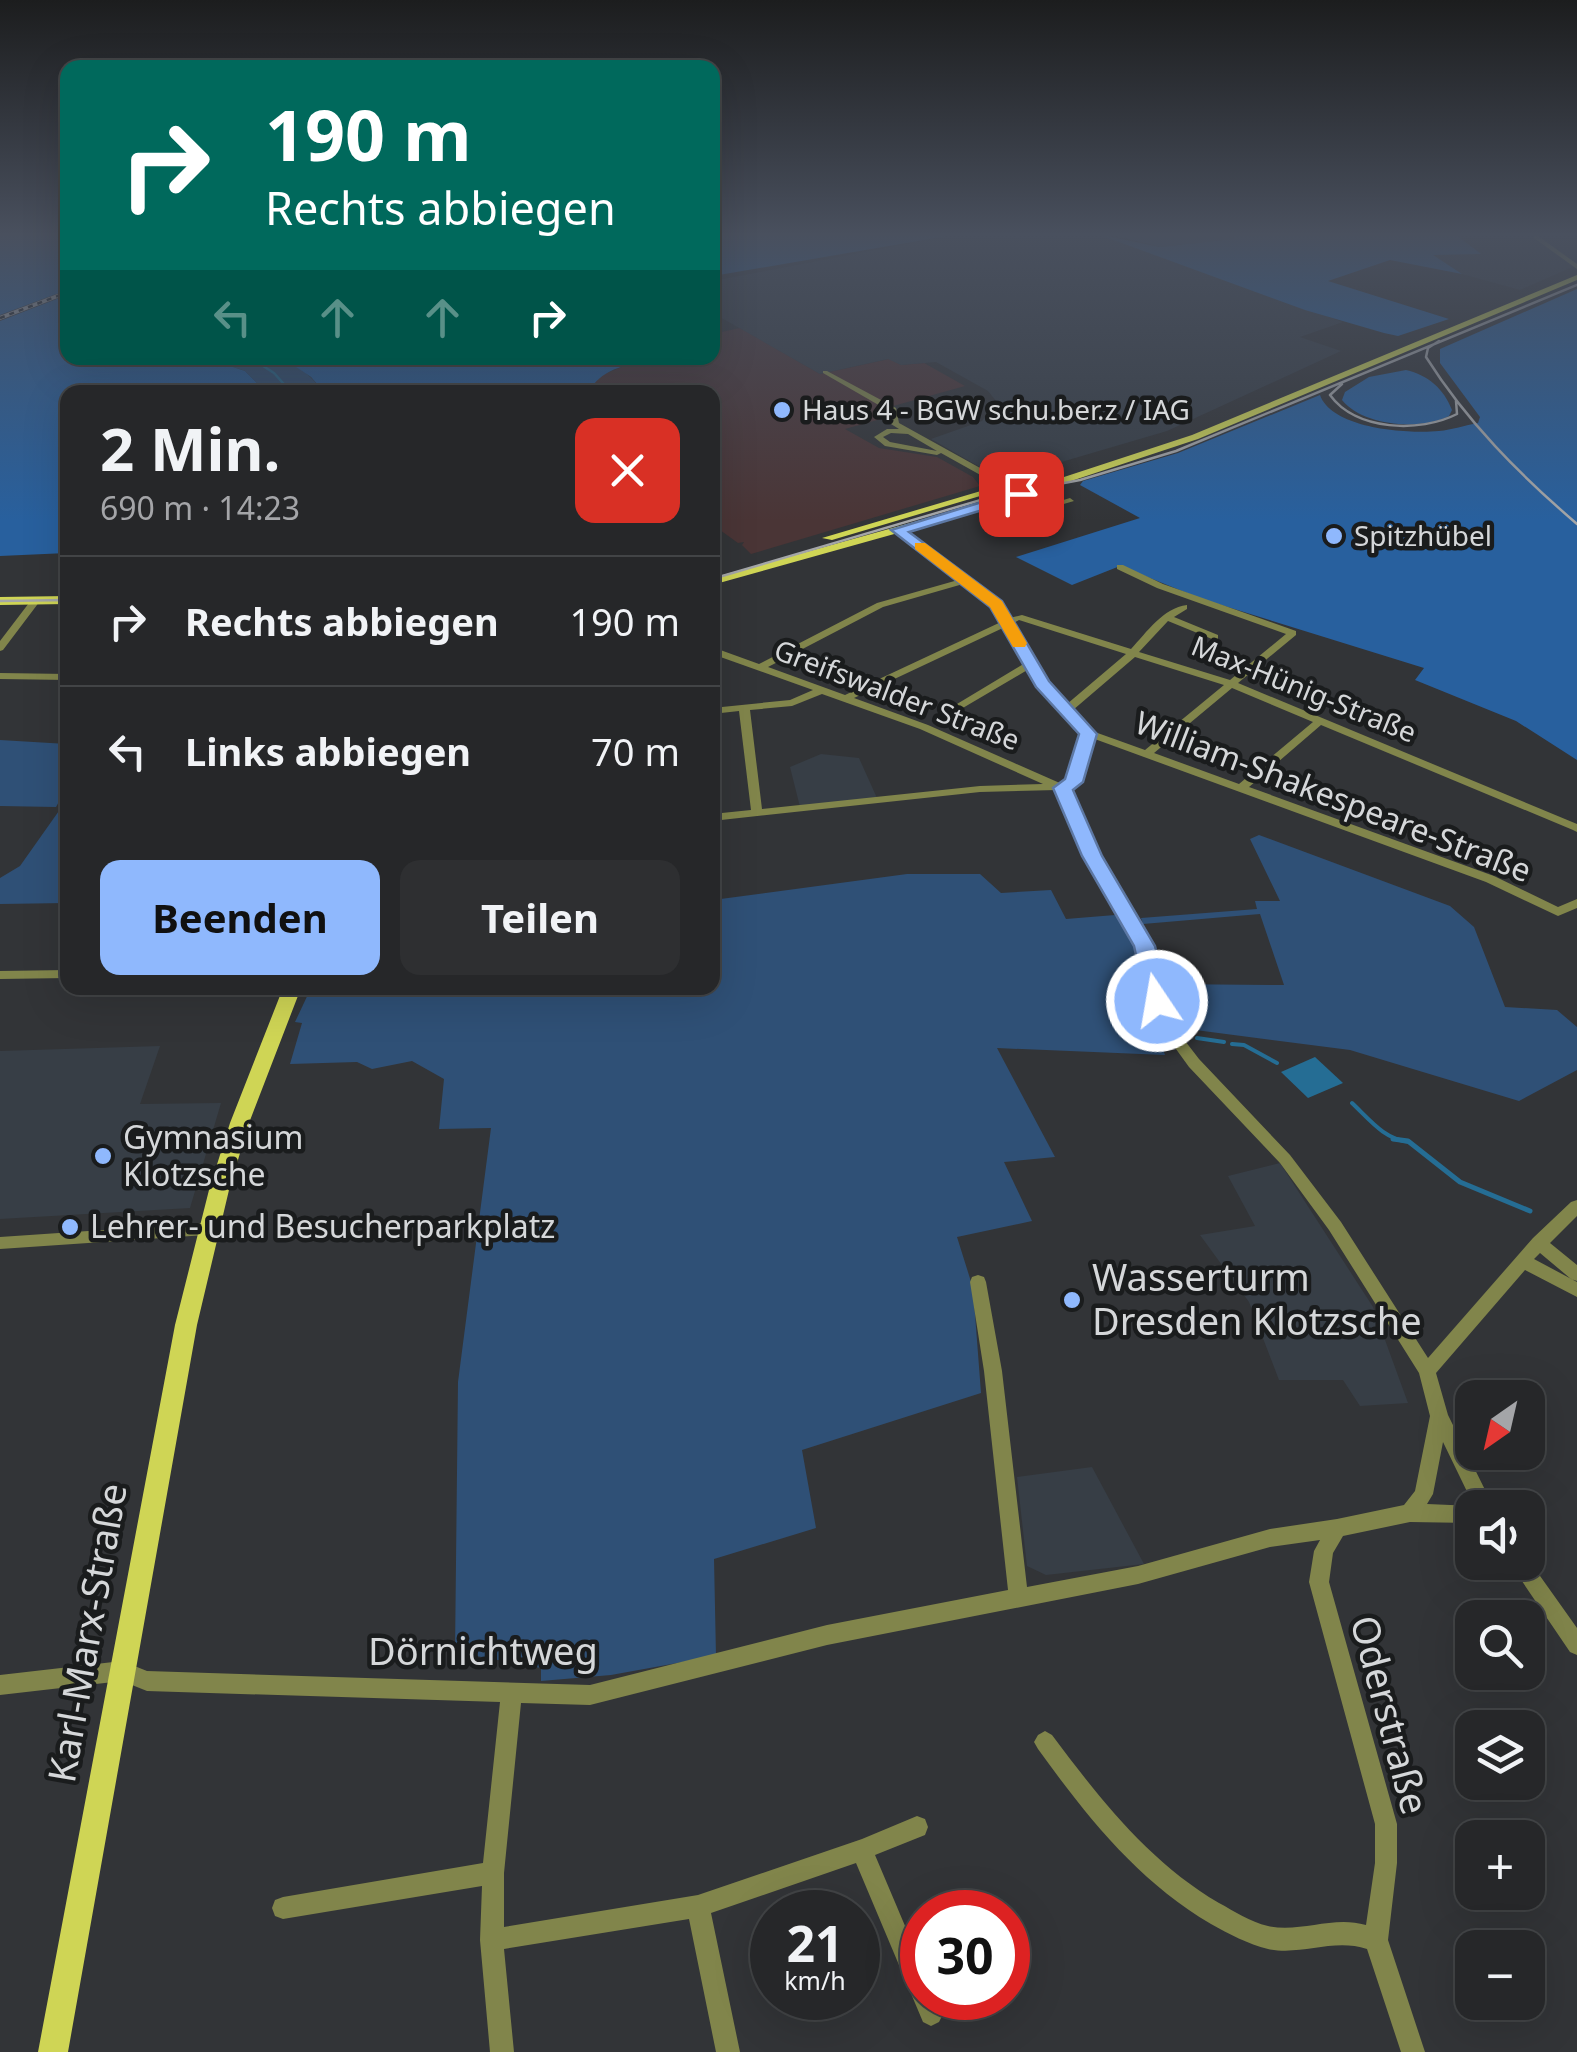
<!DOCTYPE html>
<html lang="de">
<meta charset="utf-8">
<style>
body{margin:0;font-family:"Noto Sans",sans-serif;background:#2e2f31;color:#f1f3f6;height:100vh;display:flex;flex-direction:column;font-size:38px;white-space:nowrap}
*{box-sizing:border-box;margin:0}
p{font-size:32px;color:#a4a5a8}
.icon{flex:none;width:55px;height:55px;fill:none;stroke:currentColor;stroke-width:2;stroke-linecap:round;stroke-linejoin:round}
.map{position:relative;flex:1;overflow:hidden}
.drawer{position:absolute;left:60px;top:385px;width:660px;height:610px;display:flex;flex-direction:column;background:#262729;border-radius:20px;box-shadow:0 10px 40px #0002,0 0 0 2px #424446}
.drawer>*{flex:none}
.guide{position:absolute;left:60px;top:60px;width:660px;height:305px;border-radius:20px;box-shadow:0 10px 40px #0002,0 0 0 2px #424446;background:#00695c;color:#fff;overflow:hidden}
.needle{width:65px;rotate:214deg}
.controls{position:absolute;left:1455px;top:1380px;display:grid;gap:20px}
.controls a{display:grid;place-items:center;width:90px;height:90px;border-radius:20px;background:#262729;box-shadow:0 10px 40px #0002,0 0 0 2px #424446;font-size:50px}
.speed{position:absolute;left:750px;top:1890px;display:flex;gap:20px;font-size:50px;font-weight:700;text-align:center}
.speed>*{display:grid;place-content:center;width:130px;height:130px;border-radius:50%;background:#262729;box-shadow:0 10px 40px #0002,0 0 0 2px #424446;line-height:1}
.speed small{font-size:25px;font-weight:400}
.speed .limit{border:15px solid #d22;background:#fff;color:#111}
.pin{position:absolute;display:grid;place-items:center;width:85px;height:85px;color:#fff;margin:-42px;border-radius:20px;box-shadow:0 5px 15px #0006}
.me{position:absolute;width:110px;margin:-55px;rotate:348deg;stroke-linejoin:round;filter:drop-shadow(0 0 8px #0008)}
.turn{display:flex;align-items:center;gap:35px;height:210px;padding:0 40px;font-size:45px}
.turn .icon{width:130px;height:130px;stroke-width:2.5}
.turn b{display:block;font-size:70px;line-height:85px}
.lanes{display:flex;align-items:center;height:95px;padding:0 40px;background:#0003;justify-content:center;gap:50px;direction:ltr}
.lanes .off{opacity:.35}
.round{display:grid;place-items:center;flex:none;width:105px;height:105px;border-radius:20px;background:#2e2f31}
.overview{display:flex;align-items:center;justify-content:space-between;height:170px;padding:0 40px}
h1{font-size:60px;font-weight:700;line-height:75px}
.action{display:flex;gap:20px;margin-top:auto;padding:20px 40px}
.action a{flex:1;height:115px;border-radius:20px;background:#8fb8fd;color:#111;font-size:40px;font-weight:700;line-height:115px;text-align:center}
.action a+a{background:#2e2f31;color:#f1f3f6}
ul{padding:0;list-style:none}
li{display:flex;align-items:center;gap:30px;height:130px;padding:0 40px;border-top:2px solid #424446}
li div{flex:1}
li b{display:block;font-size:38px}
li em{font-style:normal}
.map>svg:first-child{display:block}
.commercial{fill:#4a3536}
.built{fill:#373e46}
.green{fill:#2f5076}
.forest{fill:#28609e}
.water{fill:#256d94}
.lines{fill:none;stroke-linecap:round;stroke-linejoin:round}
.stream-far2{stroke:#256d94;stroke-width:2.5}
.stream-far1{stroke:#256d94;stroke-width:4}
.stream{stroke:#256d94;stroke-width:5}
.minor{fill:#81854b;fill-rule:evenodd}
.major{fill:#cfd555;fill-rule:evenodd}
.tram{stroke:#a4a6a8;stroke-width:2.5}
.rail-casing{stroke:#a4a6a8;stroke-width:4}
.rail{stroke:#1a1c1d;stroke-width:2.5;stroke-dasharray:5;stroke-linecap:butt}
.route{fill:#8fb8fd;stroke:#5d78a4;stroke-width:2.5}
.slow{fill:#f59e0b}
.poi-dot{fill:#8fb8fd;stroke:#1a1c1d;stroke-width:4}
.labels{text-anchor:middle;stroke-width:9;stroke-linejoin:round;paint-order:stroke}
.far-poi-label{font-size:28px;fill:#d5d7d9;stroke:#1a1c1d;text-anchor:start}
.far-street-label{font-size:28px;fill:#d5d7d9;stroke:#1a1c1d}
.street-label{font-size:32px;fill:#d5d7d9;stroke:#1a1c1d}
.poi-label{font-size:32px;fill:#d5d7d9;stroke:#1a1c1d;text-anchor:start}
.near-poi-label{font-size:38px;fill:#d5d7d9;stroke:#1a1c1d;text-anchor:start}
.near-street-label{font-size:38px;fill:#d5d7d9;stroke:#1a1c1d}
</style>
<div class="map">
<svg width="1577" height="2052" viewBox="0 0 1577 2052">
<rect width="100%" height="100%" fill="#323437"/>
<path class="commercial" d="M740,328L820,374L889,359L901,365L924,363L965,386L886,408L888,417L845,429L879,448L937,457L973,477L980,486L751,554L742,545L744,542L738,543L713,525L712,392H588L597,377L632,363L656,365L712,358L713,334Z"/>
<path class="built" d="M959,234H1097L1343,322L1300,337L1341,351L1167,431L1024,473L992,474L931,439L982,421L996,401L988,391L936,362L901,365L888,359L820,374L713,313V281Z
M1455,234H1577V265L1520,290L1462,274L1431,255L1479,254Z
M821,754L859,758L877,798L800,807L790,767Z
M160,1046L140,1104L221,1103L190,1208L0,1219V1051Z
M1280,1163L1373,1307L1408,1403L1360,1406L1343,1380H1279L1249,1302L1200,1235L1255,1226L1228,1176Z
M1092,1467L1144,1564L1046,1575L1027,1566L1017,1477Z"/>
<path class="green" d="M1109,234H1236L1233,239L1160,247Z
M247,358C286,358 298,361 324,392H266L245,371L230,366L229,362Z
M0,740L67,744V787L56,807L0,806Z
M61,808H67V903L0,904V878L20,866Z
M1259,835L1450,906L1474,927L1505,1007L1557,1010L1577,1027V1070L1519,1101L1350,1050L1180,1028L1161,984L1284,985L1260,914L1143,924L1141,918L1257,909L1255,901H1280L1250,839Z
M907,874H980L1001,893L1051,890L1066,919L1115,915L1134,943L1136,971L1165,1055L997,1048L1055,1157L1004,1162L1032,1221L957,1237L973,1288L981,1393L802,1450L816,1528L714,1559L716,1656L611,1675L541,1681V1668L455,1652L458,1382L491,1128L439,1129L444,1079L412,1061L372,1069L357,1062L290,1064L302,1023L295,1022L311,988H712L713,900Z"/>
<path class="forest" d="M0,234H67V290L0,315Z
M713,234H959L713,276Z
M1097,234L1160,247L1233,239L1236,234H1455L1481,254L1433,255L1462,274L1390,260L1328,281L1449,319L1398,336L1384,333L1305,310Z
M1577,289V760L1516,721L1415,680L1424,668L1202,599L1120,566L1072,585L1016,557L1140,518L1080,485L1083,481L1178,453L1320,395C1332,429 1408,434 1439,431C1452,430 1465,425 1478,423L1480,417L1440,363V349Z
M67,295L68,358H247L230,362V366L245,371L266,392H68L67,553L0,556V321Z
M283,358H690C653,365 610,356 588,392H324L311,377Z
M1406,370C1428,375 1444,389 1452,410L1449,416C1420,431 1363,426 1342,400L1345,392L1369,377Z"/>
<path class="water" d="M1315,1057L1343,1083L1308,1098L1281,1072Z"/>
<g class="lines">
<path class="stream-far2" d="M123,358L139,362L254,360L274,373L291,392
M388,358L392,360"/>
<path class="stream-far1" d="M1197,1038L1224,1042
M1232,1044L1244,1045L1277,1063
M1352,1103C1370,1120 1384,1139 1409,1142"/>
<path class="stream" d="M1393,1139L1408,1141L1460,1182L1530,1211"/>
<path class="minor" d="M1534,236H1538L1577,264V269L1534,238Z
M823,371H827L896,408L899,423L1047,505L1070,498L1074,501L1043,510L941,453L937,455L885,446L874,437L887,429H899L891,424L889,411L823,373ZM891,433L908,434L937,451L890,442L883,437Z
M899,528L999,602L1009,618L1022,615L1131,649C1147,632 1163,608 1187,605V609L1174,617L1218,635V639H1212L1168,621L1139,652L1230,680L1286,634L1157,588L1117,569V565H1123L1163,584L1296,631V635L1238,683L1577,824V832L1573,830L1321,725L1249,787L1494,876L1558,907L1577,899V908L1558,916L1486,882L1092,738L1080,782L1068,789L1085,831L1150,946L1164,1001L1179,1033L1199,1059L1290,1155L1341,1222L1428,1358L1533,1238L1571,1202L1577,1200V1216L1550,1243L1577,1265V1281L1571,1279L1540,1253L1534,1259L1577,1282V1297L1525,1270L1436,1373L1448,1415L1494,1508H1472V1523L1410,1522L1343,1536L1333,1553L1329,1582L1397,1824V1863L1388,1940L1425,2052H1401L1367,1949C1333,1938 1302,1956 1268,1949C1248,1944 1229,1934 1211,1924C1138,1881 1087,1817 1038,1749L1034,1742L1038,1735L1045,1731L1052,1735C1100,1799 1149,1862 1219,1903C1234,1911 1250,1922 1268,1926C1301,1933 1333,1915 1366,1925L1375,1863V1824L1309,1582L1314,1551L1320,1540L1270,1547L1138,1584L827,1645L590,1705L521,1703L504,1873V1927L698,1895L862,1839L917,1816L925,1819L928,1827L925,1835L875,1855L922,1966V1998H936L943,2014L939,2022L931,2026L923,2022L856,1863L711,1913L740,2052H716L689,1919L504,1949L514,2052H490L480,1940L482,1886L283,1919L275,1916L272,1908L275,1900L283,1897L483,1863L500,1702L147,1691L122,1681L0,1695V1675L122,1661L147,1671L590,1685L827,1625L1008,1590L984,1371L970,1282L972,1277L978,1275L984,1277L986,1282L1002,1371L1027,1587L1138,1566L1270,1529L1337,1519L1404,1505L1415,1491L1430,1416L1419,1373L1329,1230L1280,1163L1189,1067L1168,1038L1150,1001L1138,946L1073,831L1057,790L980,792L712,821V814L751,810L739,711L712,714V708L790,700L813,690L712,654V647L759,664L877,603L958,580L896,533V529ZM963,584L992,606L1001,622L845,695L768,667L883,607ZM1019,620L1126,654L1067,704L1046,681L1012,624ZM1005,627L1025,663L947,710L948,712H956L1029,669L1038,685L1082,733L1069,780L1062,784L928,725L854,698ZM1135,657L1224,685L1145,750L1092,731L1073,710ZM1232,688L1313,722L1239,784L1154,753ZM822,694L920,729L1043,784L980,786L762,809L750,710L792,706ZM1443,1442L1474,1506L1427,1504L1433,1494Z
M32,599L40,601L3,650L0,651V641Z
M0,673L68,674V680L0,679Z
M68,970V978L0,979V971Z
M206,1223L212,1225L214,1229L212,1233L206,1235L0,1249V1237Z
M1528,1559L1577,1628V1655L1570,1652L1509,1562H1528Z"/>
<path class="major" d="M1577,275V280L1198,439L1005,503L712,585V578L997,499L1192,435Z
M1025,478L1034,480L832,540L822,538Z
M68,596V604L0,605V597Z
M283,988H301L249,1123L229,1190L197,1325L68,2052H38L175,1325L209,1190L230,1123Z"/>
<path class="tram" d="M1439,341L1428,348L1426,357C1467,422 1519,474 1577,524
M1342,384L1330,395C1356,431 1420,433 1457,414L1456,401
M712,579L991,497L1080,480L1176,451L1577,285
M0,601L68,600"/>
<defs>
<path id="rail" d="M0,318L68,292"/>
</defs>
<use href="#rail" class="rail-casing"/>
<use href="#rail" class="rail"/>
</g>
<linearGradient id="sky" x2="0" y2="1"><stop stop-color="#1c1d1e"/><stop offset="0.45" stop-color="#49505e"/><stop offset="1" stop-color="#49505e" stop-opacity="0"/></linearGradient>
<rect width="1577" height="521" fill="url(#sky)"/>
<path class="route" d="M1021,490L1026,492V497L909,532L1002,601L1049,681L1097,734L1083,782L1073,790L1102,856L1155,946L1168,1001L1157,1009L1146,1001L1134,946L1082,856L1053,788L1065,779L1079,734L1036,687L990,607L891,530Z"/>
<path class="slow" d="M915,543H925L1002,601L1027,643L1025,647H1013L990,607L915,549Z"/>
<g class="poi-dot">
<circle cx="782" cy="410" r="10"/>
<circle cx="1334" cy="536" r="10"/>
<circle cx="103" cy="1156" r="10"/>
<circle cx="70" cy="1227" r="10"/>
<circle cx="1072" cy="1300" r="10"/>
</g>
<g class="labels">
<g class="far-poi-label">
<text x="802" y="420">Haus 4 - BGW schu.ber.z / IAG</text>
<text x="1354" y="546">Spitzhübel</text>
</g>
<g class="far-street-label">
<text transform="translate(1304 689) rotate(22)" y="10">Max-Hünig-Straße</text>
<text transform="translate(897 695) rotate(21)" y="10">Greifswalder Straße</text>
</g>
<g class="street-label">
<text transform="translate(1333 797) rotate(21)" y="11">William-Shakespeare-Straße</text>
</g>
<g class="poi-label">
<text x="123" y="1149">Gymnasium<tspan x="123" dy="37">Klotzsche</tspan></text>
<text x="90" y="1238">Lehrer- und Besucherparkplatz</text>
</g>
<g class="near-poi-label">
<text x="1092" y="1291">Wasserturm<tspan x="1092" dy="44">Dresden Klotzsche</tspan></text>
</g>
<g class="near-street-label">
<text transform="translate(88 1633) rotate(-80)" y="13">Karl-Marx-Straße</text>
<text x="483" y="1665">Dörnichtweg</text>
<text transform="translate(1389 1715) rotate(75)" y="13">Oderstraße</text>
</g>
</g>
</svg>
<div class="controls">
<a><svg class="needle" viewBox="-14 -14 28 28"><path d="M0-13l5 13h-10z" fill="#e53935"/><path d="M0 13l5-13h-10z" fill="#a4a5a8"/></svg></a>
<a><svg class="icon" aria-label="sound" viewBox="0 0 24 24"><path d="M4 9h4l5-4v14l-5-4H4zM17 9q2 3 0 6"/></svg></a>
<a><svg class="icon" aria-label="search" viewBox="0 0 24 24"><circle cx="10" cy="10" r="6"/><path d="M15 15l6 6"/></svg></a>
<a><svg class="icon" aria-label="layers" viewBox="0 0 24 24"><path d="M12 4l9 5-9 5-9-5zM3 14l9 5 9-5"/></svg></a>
<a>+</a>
<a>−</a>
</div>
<div class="speed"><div>21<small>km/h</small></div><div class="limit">30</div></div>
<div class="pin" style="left:1021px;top:494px;background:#d93025"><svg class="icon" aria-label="arrive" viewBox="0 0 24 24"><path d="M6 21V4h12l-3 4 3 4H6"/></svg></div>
<svg class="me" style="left:1157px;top:1001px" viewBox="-20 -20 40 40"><circle r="17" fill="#8fb8fd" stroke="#fff" stroke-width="3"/><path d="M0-11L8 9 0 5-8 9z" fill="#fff"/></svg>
<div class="guide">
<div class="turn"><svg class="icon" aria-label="right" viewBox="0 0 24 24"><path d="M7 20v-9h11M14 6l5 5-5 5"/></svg><div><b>190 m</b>Rechts abbiegen</div></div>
<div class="lanes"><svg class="icon off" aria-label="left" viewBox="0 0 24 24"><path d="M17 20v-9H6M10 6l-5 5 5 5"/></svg><svg class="icon off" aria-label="ahead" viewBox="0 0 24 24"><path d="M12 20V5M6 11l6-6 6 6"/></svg><svg class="icon off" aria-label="ahead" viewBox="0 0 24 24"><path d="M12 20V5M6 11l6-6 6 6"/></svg><svg class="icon" aria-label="right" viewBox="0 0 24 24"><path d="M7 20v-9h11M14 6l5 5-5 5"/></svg></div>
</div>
<section class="drawer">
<div class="overview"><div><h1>2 Min.</h1><p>690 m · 14:23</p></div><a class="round" style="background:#d93025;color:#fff"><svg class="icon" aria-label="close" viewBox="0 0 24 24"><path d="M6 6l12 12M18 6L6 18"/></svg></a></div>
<ul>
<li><svg class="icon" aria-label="right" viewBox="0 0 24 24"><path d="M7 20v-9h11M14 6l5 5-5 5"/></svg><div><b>Rechts abbiegen</b></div><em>190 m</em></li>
<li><svg class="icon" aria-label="left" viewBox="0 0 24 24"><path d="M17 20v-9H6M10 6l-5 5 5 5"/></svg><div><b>Links abbiegen</b></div><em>70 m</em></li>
</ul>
<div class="action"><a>Beenden</a><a>Teilen</a></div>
</section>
</div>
